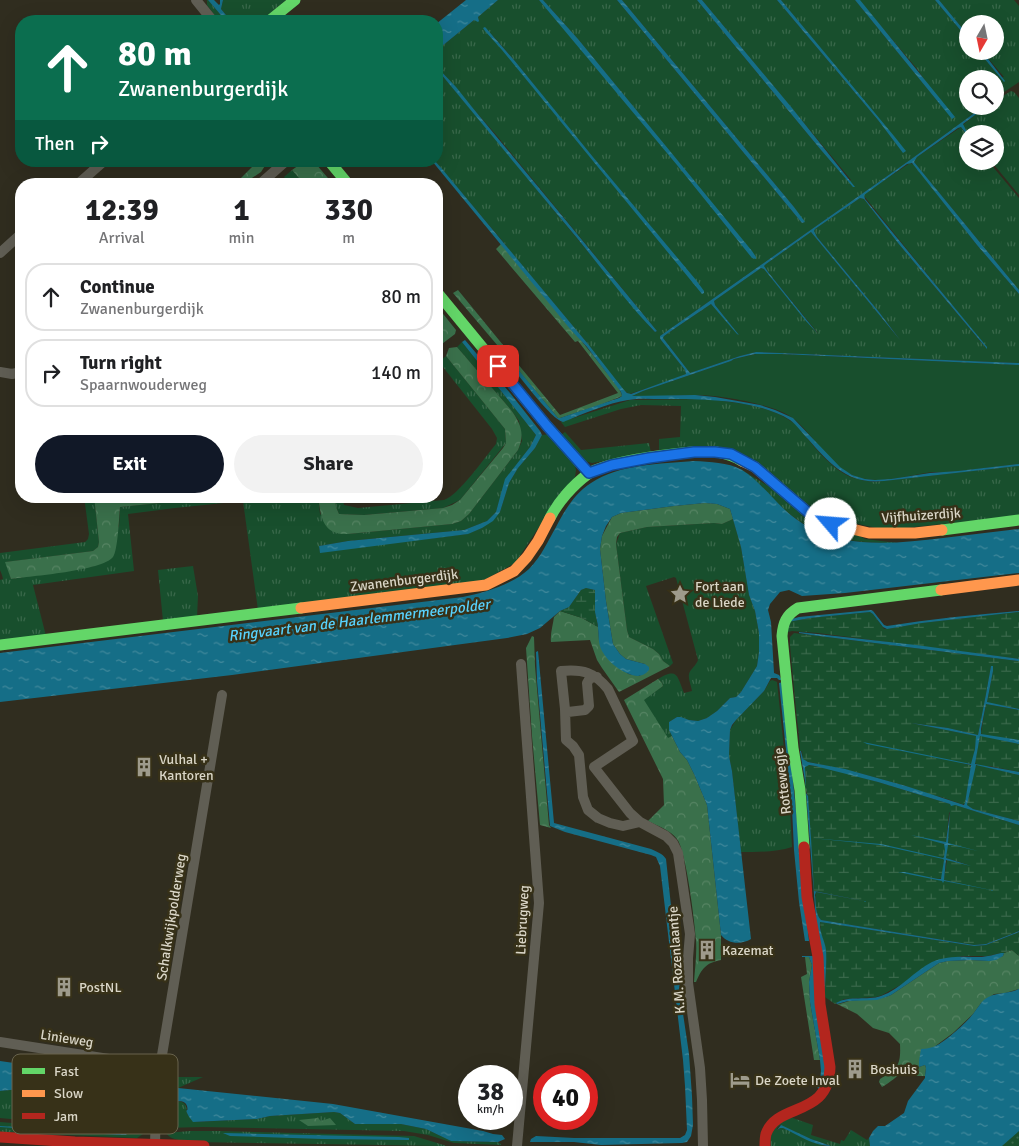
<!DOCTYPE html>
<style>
body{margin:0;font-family:Signika,sans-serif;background:#f2f2f2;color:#202124;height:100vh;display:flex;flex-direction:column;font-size:19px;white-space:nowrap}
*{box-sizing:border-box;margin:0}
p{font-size:16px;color:#757577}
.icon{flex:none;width:28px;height:28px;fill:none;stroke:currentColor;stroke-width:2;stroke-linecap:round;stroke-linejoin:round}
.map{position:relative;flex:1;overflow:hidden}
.side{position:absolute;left:15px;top:178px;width:428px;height:325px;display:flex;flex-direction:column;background:#fff;border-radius:20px;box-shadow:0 5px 20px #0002}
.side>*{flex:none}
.top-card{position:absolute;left:15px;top:15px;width:428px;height:152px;border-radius:20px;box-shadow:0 5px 20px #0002;background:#0b6e4f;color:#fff;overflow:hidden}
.needle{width:32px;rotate:189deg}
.buttons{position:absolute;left:959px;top:15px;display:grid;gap:10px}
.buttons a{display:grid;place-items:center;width:45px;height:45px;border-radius:50%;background:#fff;box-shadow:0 5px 20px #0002;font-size:25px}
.speed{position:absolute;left:458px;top:1065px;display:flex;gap:10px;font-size:25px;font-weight:700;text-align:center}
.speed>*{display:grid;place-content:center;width:65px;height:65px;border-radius:50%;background:#fff;box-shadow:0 5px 20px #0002;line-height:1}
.speed small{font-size:12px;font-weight:400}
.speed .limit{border:8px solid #d22;background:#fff;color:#111}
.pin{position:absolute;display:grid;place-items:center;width:42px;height:42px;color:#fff;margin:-21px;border-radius:10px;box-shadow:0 2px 8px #0006}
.me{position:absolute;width:55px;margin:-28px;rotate:297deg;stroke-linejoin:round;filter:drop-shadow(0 0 4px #0008)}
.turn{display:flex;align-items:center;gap:18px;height:105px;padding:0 20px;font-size:22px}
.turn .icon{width:65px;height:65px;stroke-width:2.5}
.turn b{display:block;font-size:35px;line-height:42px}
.then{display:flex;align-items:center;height:48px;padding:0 20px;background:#0003;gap:10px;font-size:19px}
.eta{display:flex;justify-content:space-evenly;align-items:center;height:85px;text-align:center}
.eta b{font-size:30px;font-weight:700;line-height:35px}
.button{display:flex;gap:10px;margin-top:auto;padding:10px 20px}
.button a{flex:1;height:58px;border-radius:30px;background:#111827;color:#fff;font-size:20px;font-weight:700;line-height:58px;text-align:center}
.button a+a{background:#f2f2f2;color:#202124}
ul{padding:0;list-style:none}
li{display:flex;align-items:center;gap:15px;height:68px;margin:0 10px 8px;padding:0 10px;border:2px solid #e0e0e0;border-radius:20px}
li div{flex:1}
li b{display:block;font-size:19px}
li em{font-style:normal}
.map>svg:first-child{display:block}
.grass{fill:url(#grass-tufts);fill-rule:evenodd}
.forest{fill:url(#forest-crowns)}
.wetland{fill:url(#wetland-marsh);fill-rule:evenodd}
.park{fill:url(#park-dots)}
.garden{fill:#184f2d}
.water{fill:url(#water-ripples)}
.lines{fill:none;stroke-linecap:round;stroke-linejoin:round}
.street{stroke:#605e54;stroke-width:10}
.fast{stroke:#63d668;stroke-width:11}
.slow{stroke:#ff974d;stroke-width:11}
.jam{stroke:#b3261e;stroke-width:11}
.route-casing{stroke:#114b97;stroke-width:12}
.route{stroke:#1a73e8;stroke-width:9}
.labels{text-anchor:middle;stroke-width:5;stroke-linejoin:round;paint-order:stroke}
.street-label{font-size:14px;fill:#dad6c7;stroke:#373118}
.poi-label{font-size:14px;fill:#dad6c7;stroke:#373118;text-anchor:start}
.water-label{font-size:15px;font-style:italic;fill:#57d2fd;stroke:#373118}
.key{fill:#373118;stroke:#68634d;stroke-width:1}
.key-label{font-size:14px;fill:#dad6c7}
</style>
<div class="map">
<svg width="1019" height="1146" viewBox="0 0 1019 1146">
<defs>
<pattern id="grass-tufts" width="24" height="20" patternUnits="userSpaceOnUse" patternTransform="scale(1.25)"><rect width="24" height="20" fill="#184f2d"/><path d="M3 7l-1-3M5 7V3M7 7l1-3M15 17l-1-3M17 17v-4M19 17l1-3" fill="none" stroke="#39684a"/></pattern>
<pattern id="forest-crowns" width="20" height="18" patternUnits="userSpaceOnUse" patternTransform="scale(1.25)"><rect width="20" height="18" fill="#3a704b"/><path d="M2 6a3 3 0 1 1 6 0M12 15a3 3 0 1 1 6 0" fill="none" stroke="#568463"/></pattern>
<pattern id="wetland-marsh" width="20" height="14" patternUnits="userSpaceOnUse" patternTransform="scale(1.25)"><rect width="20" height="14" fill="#184f2d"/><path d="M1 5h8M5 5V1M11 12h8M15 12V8" fill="none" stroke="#39684a"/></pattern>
<pattern id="park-dots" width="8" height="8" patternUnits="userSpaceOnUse" patternTransform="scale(1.25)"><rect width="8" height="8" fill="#184f2d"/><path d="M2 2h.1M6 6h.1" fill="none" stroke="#39684a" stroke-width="1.8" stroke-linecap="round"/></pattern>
<pattern id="water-ripples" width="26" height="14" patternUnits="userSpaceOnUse" patternTransform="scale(1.25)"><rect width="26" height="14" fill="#156e87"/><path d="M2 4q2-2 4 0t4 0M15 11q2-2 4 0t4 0" fill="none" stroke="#42899c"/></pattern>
</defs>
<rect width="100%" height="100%" fill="#302d1f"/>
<path class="grass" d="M207,0H208L226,21H219L207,5Z
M223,0H286L261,21H231L221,9Z
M498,0H539L557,19L707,197L578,39L543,0H617L802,223L804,222L794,207L622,0H697L821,150L849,182L851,180L838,164L702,0H777L878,120L903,153L868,106L781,0H855L944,109L918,70L859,0H935L967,38L968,51H978L1000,77H1004L982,51H995V24H968L967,34L939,0H1014L1019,6V82L995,98V79H968V106H984L910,160L660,336V338L661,340L685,370L686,374L663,383L629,394L622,389L588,344L511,252L500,238L435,161H436V68C455,91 474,113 493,136C545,200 598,264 651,328L655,332L657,331L498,137L436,66V51L474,20L479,21L478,17ZM489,31L514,60L559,116L674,255L510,58Z
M1011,91L1014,92L1019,98V195L991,161H995V134H968L963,125L976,114L987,106H995V101Z
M961,127L967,135L968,161H988L1019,198V290L914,162L917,157Z
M910,163L914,165L977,245L1019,294V363L756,352L740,356L690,373L663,338L664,336L711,304L739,335L715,305L714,301L761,268L764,269L818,334L817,332L768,272L764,266L766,264L811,232L900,340L879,312L817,237L814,231L815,229L860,198L864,199L898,243L985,347L987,348L864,196V194L867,192Z
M292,170L304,184H290L284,177Z
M462,342L536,435L530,447L506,479L496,512L487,521L464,530L348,541L319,546L320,552L467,534L482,528L500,512L509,483L518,468L535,448L542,435L551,434L574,462L576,470L575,477L547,515L515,563L484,580L258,610L243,501L175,508L128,514L134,571L33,585L46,636L0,641V580L3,579L2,575L0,570V553L85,542L88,539L89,534L84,496H94L99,542L98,547L93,551L6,562L11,579L94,566L119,526L120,507L160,503V501L157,496H167L171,500L206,496H318L320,514L348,534L452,524L461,521L469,514L518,450L522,441L519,421L511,410L457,347Z
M446,356L505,429L506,443L460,500L443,508L364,515L339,514L336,507L335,496H342L344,505L358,508L444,500C458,496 485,457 496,444L497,438L492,429L439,362Z
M707,399C736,403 771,405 795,424C811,442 831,471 854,478C860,480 867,481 874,482L1019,466V516L886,530L826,517L808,505L748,456L659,452V439L680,437L681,406L641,405L621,409L565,427L561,422L630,400Z
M565,432L581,450L649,443L651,453L592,463L585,461L561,435Z
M739,469L742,470L765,484L865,539L897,543C854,543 819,540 785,510C770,497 757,478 739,469Z
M733,519L741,547L749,595L755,611L759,633V652L757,666L741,692L736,697L730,698L717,711L707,718L698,721L689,720L680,717H677L669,722V730L672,736L668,739L643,700L663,686L662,683L658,679C678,667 677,676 684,693L692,691C691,684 686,676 691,670C694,666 696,665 698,660L676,578L674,577L646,586L673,663L670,666L663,661L659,654L653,649L629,637L627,630L616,544L620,533L647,527L714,523L722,524Z
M193,566L198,596L197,617L163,621L158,570Z
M772,680L775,681L777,682L790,806L792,847C777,852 757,852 741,852L732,771L729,756L730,730L736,720L764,691L770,681Z
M150,1075L153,1083L150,1100L148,1129L54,1123L0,1118V1091L40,1087L46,1101L143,1096V1094H141L140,1085L132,1080Z
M178,1077H203L178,1088L173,1095L171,1096H172L175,1103C184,1099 187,1105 187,1114L196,1122L257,1119L270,1116L334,1112L340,1113L355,1124H401L426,1129L451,1141L498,1142L502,1145L454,1143L428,1135L404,1131L203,1127L163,1128C158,1114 161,1097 163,1083L166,1084L167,1079Z
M787,1116L813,1125L811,1135L840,1144L841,1140L844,1141L851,1130L867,1140L869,1138L870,1146H831L811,1139L780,1125L777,1128V1130L780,1128H783L824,1146H771C768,1134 777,1122 787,1116Z
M0,1122L143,1134L137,1138L0,1132Z
M190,1131H218L414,1136L447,1146L192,1142C183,1140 171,1141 166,1133Z"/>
<path class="forest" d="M252,161H268L261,172L243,184H240L237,182L254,165Z
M307,161L316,164L333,184H304L292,170L299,165Z
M501,244C534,285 568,323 600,364C606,373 620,386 622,396L600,405L560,418H558L514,365L517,363L560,415L618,393L578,341L575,342L496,249Z
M458,290L512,356L509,359L453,293Z
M436,305L456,330L455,334L438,347L436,345Z
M457,347L511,410C521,424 525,434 518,450L469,514L461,521L452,524L348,534C322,535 321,517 318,496H335L336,507L339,514L364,515L443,508L452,505L460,500L503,448L506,443L505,429L446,356L449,348Z
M94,496H157L161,501L160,503L120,507C119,517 118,550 113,557C102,571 30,576 11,579L5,562L93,551L98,547L99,542Z
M705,503L717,504L730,509L733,519L722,524L714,523L647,527L620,533L617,537L616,544L627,630L629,637L653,649L659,654L663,661L670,666L619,692L602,668L597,660L590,640L551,642C550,634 553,625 554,617L560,611L582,618L598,627L599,641L628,674L640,676L645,664L626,659L620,654L613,644L606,601L600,549L602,536L612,517L621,513L674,506Z
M532,636L534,637L535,666L549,825L551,828L540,825L532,736L526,648Z
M658,679L662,683L663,686L644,700L668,738L672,736L680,752L687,760L694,774L707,805L721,935V960C706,963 702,968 696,982H694C695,968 697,954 696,940C695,923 686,850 677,839C670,830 658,826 648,821L664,805L663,779L624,700Z
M1012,950L1019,956V989L1005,993L994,994L981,1003L973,1014L953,1033L934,1047L919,1061V1067L925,1065L926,1068L925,1076H913L905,1072C895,1076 892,1082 882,1087L879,1082L880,1079C898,1069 901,1065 900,1044L889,1033L873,1028L857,1014L837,1004C841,1004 845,1002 849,1001C865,999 876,1001 891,995L939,963L948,961L970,960L989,961L1003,956L1004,953Z
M805,957H809L812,965L809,982L810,1002L820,1060H814L801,977L807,974Z
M318,1118L321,1121L330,1118L336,1125L308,1126L299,1120Z"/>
<path class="wetland" d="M586,588L595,590V611L598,627L582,618L560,611L569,607L581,590Z
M870,612L873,614L884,629H887L922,623L1019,612V659L818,633L792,631L788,632V622L810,618Z
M794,633L1019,661V709L987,703L993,671V666H991L986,694L978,735L948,728L911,723L976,736V742L973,762L971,764L960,763L970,765L971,767L965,804H962L941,797L928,794L906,786L859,773L805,761L803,759L802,751H800C799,740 799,730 797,720L790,645V637Z
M986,704L1019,710V740L987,736L988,737L1019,744V772L990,766H982L1019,775V821L973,809L967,805L975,766L978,765L975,763L980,736L983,735L981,733Z
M807,765L833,769L878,782L950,804V805H955L1019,825V931L986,944L974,945L821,920C815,914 815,900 816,892L868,902L814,891L808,797L805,787V767ZM950,812L948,842L949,844H951L947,846L946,858L969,865L947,860L944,879V880L960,884L917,875L938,879L942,878L944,860L943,858L945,855V845L937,841L946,842L949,813Z
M820,922L974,946L986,945L1019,932V956L1012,950L1004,953H1001L987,956H962L926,966L904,983L882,995L876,997L844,999L835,1004L825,997L824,943L821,933Z"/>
<path class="park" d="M1019,1130V1146H997Z"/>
<path class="garden" d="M756,354H781L1019,365V464C999,466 979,469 959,471C950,472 941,472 932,472C908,475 881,485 858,477C830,469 815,436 794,419C775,404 720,395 696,395C674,395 652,398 631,397L632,396L643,391L731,361L734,359Z"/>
<path class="water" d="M208,0H214L219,5L220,4V0H223L221,9L231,21H226Z
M466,0H498L478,17L479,21L478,22L474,20L436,51V24Z
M539,0H543L578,39L752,251L756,257V259L752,258L677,165Z
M617,0H622L794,207L805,222L802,223Z
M697,0H702L792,108L855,187H853L821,150Z
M777,0H781L894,136L906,151L903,153L878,120Z
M855,0H860L955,117L952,119Z
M935,0H939L967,34V38Z
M485,27L514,60L593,157L696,280L704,291V293L702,294L502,50L485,31L483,28Z
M978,51H982L1005,81L1004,82Z
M436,66L456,87L472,107L554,206L657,331L655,332C627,303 603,270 577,238C530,182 483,125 436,68Z
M984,106H987L963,124L968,134L967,135L961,127L958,128L917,157L914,162L1019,290V294L977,245L912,163L907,164L864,195L865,199L987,347V349L898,243L864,199L860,198L815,229L814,231L817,237L879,312L900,340L811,232L766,264L764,266L768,272L818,334L805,320L764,269L761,268L714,301L715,305L739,335L737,334L711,304L674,329L664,336L663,338L690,373L740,356L756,352L993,362L1019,363V365L781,354H755L734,359L731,361L643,391L632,396L695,395L715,397L760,405L775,410L793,418L840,467L852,475L865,479L875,480L891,479L930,473L958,471L1019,464V466L884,481C848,485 830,464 808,439C802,433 797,425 790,420C757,399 700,399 663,399C651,399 639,398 628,400C608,403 583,414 563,422C551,419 523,380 513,369L516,367L558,418H560L619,398L622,396L621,392L587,347L571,330L432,161H435L443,170L588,344L624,390L627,393L631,394L686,374L685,370L661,340L660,338V336L910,160Z
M465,340L510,393L540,431L542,435L535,448L518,468L509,483L500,512L493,521L482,528L468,534L320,553L319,546L348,541L464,530L487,521L496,512L505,479L530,447L536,435L462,342Z
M694,461C710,462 727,462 742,470C758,480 770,496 784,509C795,520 811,529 826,535C830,537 836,538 841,539C875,546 909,542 943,538C968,535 994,532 1019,529V573L845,593L802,596L789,590L780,592L770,604L768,610L771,622L774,673L779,675L782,680H779L777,678H771L764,691L736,720L732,725L730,730L729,756L732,771L751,939C741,945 728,944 721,935L707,805L694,774L687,760L680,752L669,730V722L677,717H681L689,720L698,721L707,718L717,711L730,698L736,697L741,692L757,666L759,652V633L755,611L749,595L741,547L730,509L717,504L705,503L674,506L621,513L612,517L606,526L602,536L600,549L606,601L613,644L620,654L626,659L645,664L649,667V670C644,676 639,677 632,675C621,672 608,662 602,651C598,644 599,636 598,628C598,623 596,618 595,612C595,606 595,599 595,593V590L586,588L581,590L569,607L560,611L540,628L527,634L507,638L232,675L0,702V653L463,597C484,593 513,584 529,569C541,557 548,541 556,527C565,510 574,494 591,483C619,464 660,464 694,461Z
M871,610L873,611L884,625L887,626C931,619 975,615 1019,611V612L922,623L887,629L883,627L873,614L870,612L810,618L788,622L792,619L799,617Z
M799,632L916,645L1019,659V661L811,635L799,633Z
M538,651L554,823L651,849C657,852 662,853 666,859L681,1000L689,1054L692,1096L693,1125L691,1136L687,1142L682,1143L601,1145L574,1142H530L531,1139L536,1136L574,1138H680L685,1135L687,1130L685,1086L683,1060L660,866L656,857L651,855L565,832L550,826L537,681L536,652Z
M991,666H993V671L987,702L1019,709V710L986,704L981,729V734L1019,740V744L980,736L975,764L1019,772V775L976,765L967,805L973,809L1019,821V825L955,805L951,806L950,804L878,782L815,766L809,765L805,767L806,787L800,751H801L803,759L808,762L845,769L906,786L964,805L965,803L971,765L867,744L863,742L971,764L975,749L976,736L911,723L948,728L978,735L986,694Z
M783,682L809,941H805L799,902L794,850L792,808L779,683Z
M806,793L808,796L811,838L881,844L943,858L944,857L945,850L944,844L911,835L946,842L950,812L948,843L978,851L952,845H948L946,858L971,866L946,860L944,880L996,891L949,882L944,881L943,883L942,881L898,872H905L938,879H941L944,860L943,859L880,845L811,838L814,891L869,902L816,892L815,895C816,902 815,914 821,920L974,945L986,944L1019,931V932L986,945L974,946L820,922C819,932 825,941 826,950C827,964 825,978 825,992L816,920Z
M1001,953H1004L1003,956L996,960L989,961L970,960L948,961L939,963L891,995L886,997L877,1000L848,1001L837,1004L836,1003C850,995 867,1001 881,996C901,989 914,971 932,962C948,955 965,957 982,957C988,956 994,955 1001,953Z
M802,956H814L827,1071L820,1090L816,1086L820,1080L821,1071L820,1060L810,1002L809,982L812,965L809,957H802Z
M1019,989V1131L1002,1146H870L869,1138L873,1131L878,1126H885L904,1113L908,1101L925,1078V1076L926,1068L925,1065L919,1067V1061L921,1049C925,1049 929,1048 933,1047C943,1044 966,1023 973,1014C977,1009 980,1003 985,999C994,992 1008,994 1019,989Z
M0,1061L132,1080L140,1085L141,1094L143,1096H141L139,1102L94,1109L55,1112L46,1101L40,1087L0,1091Z
M178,1088L333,1104L483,1131L493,1134L502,1135L505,1139L498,1142L451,1141L426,1129L401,1124H355L340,1113L334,1112L270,1116L257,1119L193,1122C191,1119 189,1117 188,1115C184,1107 189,1114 187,1106C184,1099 178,1102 172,1102V1096H170L171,1094L173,1095Z
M781,1125L811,1139L831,1146C814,1146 798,1135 783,1128H780L777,1130Z
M0,1126L126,1134L127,1135H119L0,1127Z
M223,1133L398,1137L409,1138V1140L323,1139L230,1136Z"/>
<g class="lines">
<path class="street" d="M196,0L213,21
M78,184L104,161
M260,184L286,161
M0,253L21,234
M0,372L12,374L21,372
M597,677L590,678L587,683L589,706L585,710L568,712L565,709L561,671C583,669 594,672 608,689L633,741L594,767L630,813L640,822L666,836L673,843L678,853L690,934L688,958V983L700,1068L702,1100L703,1146
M565,709L566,740L573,746L579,755L583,797L588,810L598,818L610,823L623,826L640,822
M0,1042L160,1067
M155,1145L156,1104L160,1067L222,695
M517,1146L539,903L521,664"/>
<path class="fast" d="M269,21L295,0
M329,161L348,184
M436,291L547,426L589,473
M550,518C558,502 573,485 588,474C606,461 694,449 717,452C726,454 734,456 742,461
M942,530L1019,520
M0,645L301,608
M804,847L800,790L793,748L782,636C783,623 786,615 798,608L941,590"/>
<path class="slow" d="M742,461L755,467L810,514L831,524L869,533H915L942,530
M941,590L1019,580
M301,608L486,585L514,571L527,557L538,541L550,518"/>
<path class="jam" d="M0,1137L75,1142L204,1146
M765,1146C765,1142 765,1138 766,1134C777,1102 829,1118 830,1067L820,1004L818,957L807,897L804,847"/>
</g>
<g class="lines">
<defs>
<path id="route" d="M498,366L547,426L589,473L612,465L649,458L694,452H715L731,454L755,467L810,514L831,524"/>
</defs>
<use href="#route" class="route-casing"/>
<use href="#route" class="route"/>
</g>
<defs>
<symbol id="sight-bare" viewBox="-9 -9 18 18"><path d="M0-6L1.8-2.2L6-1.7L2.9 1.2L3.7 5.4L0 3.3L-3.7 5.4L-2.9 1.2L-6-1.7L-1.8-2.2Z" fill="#9e9b8c" stroke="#373118" stroke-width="2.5" paint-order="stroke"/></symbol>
<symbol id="building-bare" viewBox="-9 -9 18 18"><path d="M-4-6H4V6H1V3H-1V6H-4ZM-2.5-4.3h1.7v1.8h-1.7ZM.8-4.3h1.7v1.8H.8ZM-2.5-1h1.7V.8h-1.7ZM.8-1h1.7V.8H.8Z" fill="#9e9b8c" stroke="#373118" stroke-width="2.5" paint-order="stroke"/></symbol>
<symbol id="hotel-bare" viewBox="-9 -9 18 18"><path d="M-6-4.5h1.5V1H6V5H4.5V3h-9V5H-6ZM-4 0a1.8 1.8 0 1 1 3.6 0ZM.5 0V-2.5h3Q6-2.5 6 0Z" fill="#9e9b8c" stroke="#373118" stroke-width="2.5" paint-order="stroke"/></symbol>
</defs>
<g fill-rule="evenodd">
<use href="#sight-bare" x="666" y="580" width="28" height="28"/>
<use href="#building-bare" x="130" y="753" width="28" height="28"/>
<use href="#building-bare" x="693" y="936" width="28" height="28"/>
<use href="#building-bare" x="50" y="973" width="28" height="28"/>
<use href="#building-bare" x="841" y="1055" width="28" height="28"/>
<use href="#hotel-bare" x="726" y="1066" width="28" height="28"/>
</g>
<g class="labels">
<g class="street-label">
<text transform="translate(921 515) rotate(-4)" y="5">Vijfhuizerdijk</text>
<text transform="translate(404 580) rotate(-7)" y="5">Zwanenburgerdijk</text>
<text transform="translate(782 781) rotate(-97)" y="5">Rottewegje</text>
<text transform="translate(171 917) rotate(-81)" y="5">Schalkwijkpolderweg</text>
<text transform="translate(522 920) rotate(-87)" y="5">Liebrugweg</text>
<text transform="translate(676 960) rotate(-94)" y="5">K.M. Rozenlaantje</text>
<text transform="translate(67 1038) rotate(9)" y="5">Linieweg</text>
</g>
<g class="poi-label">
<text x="695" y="591">Fort aan<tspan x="695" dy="16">de Liede</tspan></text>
<text x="159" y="764">Vulhal +<tspan x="159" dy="16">Kantoren</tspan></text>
<text x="722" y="955">Kazemat</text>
<text x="79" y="992">PostNL</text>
<text x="870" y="1074">Boshuis</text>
<text x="755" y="1085">De Zoete Inval</text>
</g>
<g class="water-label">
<text transform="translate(359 620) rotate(-7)" y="5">Ringvaart van de Haarlemmermeerpolder</text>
</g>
</g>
<rect x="12" y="1054" width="166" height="80" rx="8" class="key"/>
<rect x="22" y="1068" width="23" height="6" fill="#63d668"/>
<rect x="22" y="1090" width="23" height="7" fill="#ff974d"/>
<rect x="22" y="1113" width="23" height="6" fill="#b3261e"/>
<g class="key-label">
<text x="54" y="1076">Fast</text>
<text x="54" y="1098">Slow</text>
<text x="54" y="1121">Jam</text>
</g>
</svg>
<div class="buttons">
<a><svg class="needle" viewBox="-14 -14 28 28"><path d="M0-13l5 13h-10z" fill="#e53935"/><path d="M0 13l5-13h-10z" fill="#757577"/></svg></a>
<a><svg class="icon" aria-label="search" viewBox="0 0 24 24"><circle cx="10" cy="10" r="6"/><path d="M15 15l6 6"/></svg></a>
<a><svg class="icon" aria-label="layers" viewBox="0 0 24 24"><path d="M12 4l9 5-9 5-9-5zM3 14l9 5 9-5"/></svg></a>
</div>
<div class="speed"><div>38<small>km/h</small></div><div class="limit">40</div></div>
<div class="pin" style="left:498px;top:366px;background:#d93025"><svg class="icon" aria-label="arrive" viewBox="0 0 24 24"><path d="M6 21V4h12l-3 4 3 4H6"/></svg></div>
<svg class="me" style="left:831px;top:524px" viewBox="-20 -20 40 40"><circle r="19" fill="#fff"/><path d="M0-13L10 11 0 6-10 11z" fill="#1a73e8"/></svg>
<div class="top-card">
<div class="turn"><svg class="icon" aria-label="ahead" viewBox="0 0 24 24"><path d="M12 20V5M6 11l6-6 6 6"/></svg><div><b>80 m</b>Zwanenburgerdijk</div></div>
<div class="then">Then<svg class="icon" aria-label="right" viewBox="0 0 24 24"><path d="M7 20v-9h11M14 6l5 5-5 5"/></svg></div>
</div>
<section class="side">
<div class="eta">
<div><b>12:39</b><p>Arrival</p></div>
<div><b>1</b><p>min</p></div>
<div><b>330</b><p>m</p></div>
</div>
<ul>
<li><svg class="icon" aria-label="ahead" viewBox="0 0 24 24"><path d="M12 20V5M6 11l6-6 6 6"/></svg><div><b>Continue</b><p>Zwanenburgerdijk</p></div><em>80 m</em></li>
<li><svg class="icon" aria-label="right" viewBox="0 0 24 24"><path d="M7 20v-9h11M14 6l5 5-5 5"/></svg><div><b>Turn right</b><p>Spaarnwouderweg</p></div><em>140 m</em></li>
</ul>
<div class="button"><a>Exit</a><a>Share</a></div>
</section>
</div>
